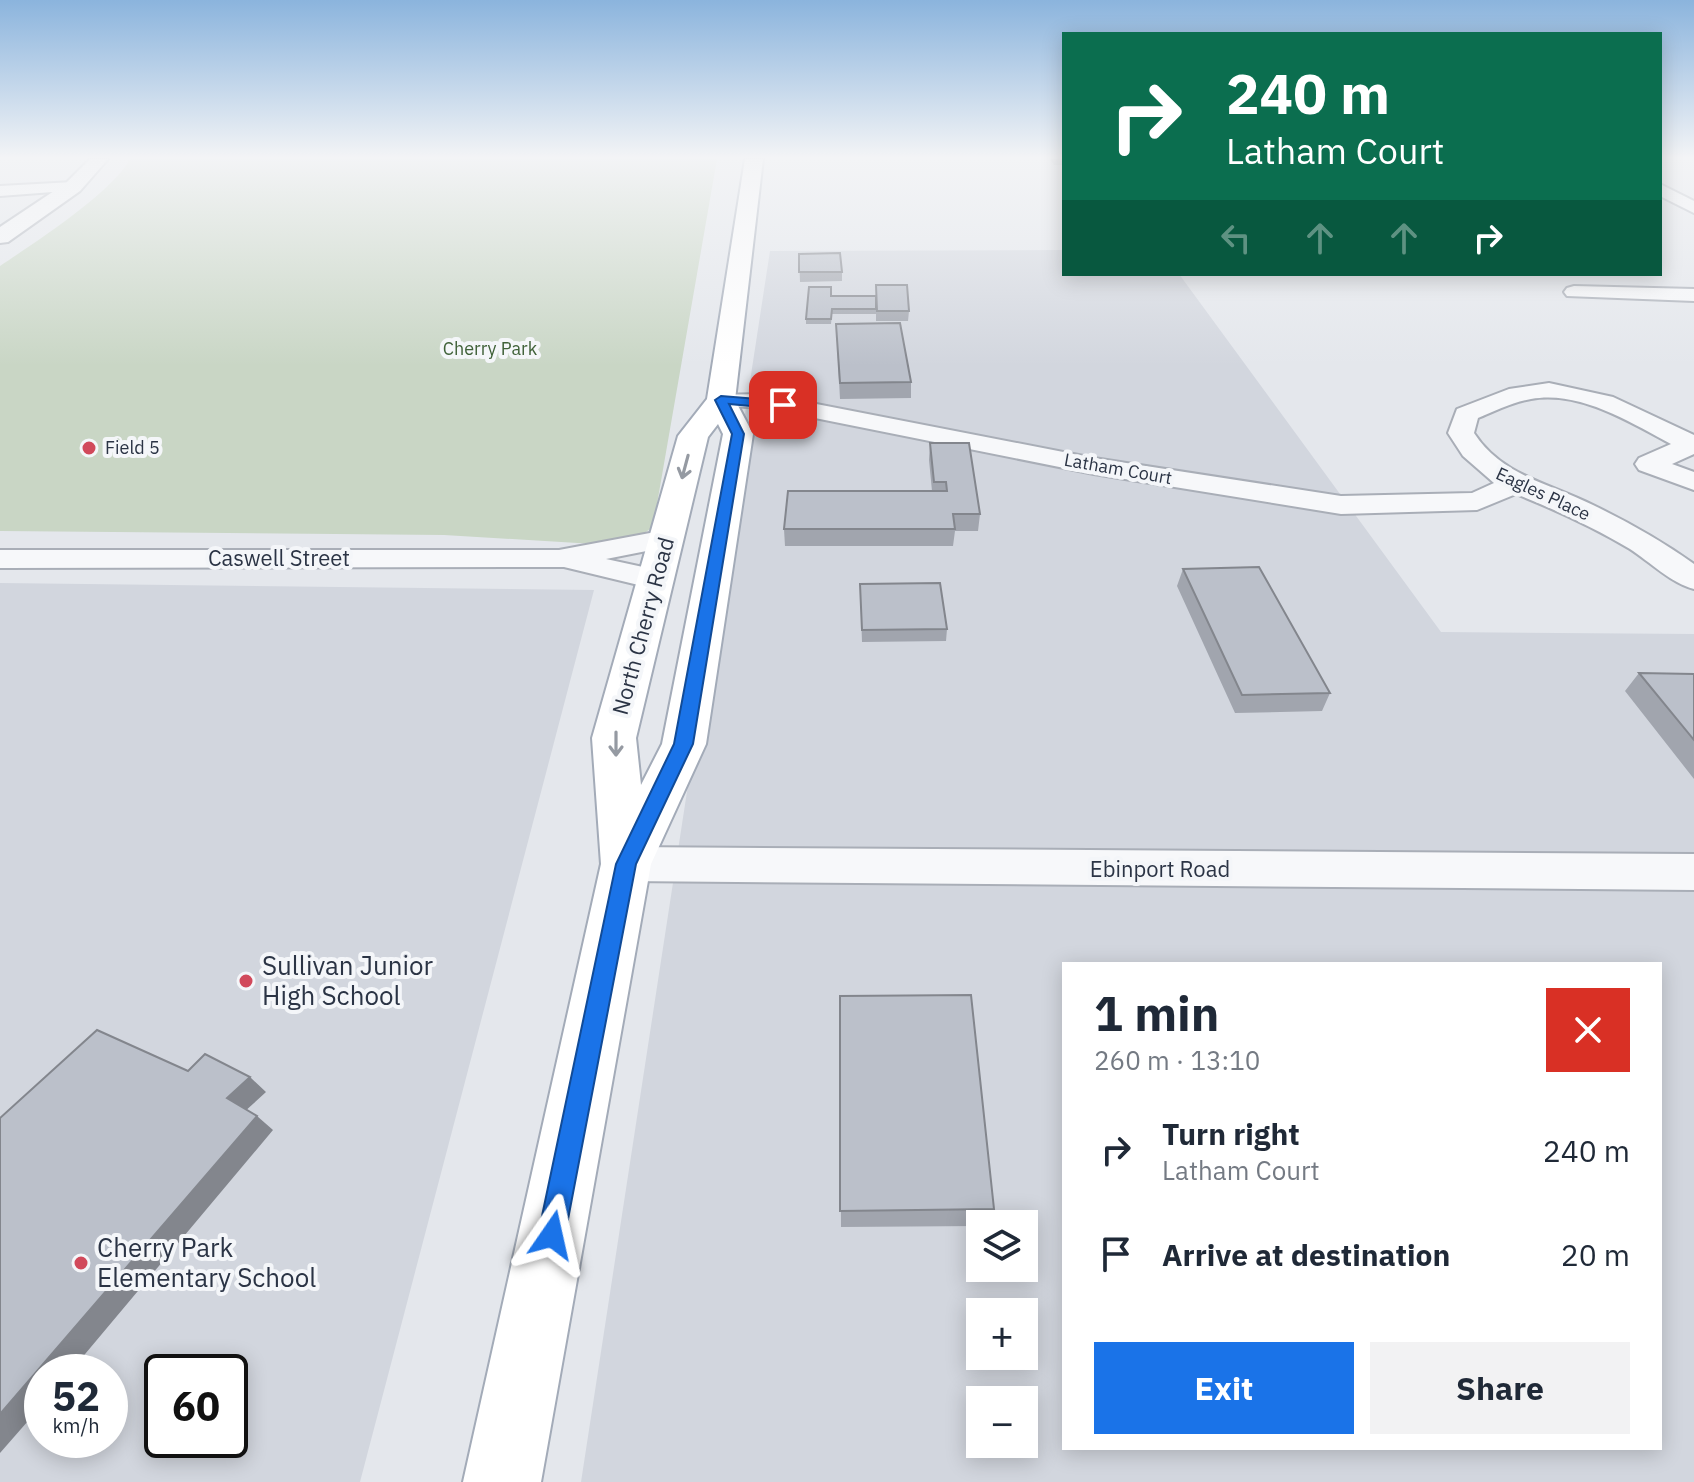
<!DOCTYPE html>
<meta charset="utf-8">
<style>
body{margin:0;font-family:"IBM Plex Sans",sans-serif;background:#f2f2f3;color:#1f2937;height:100vh;display:flex;flex-direction:column;font-size:30px;white-space:nowrap}
*{box-sizing:border-box;margin:0}
p{font-size:26px;color:#747a83}
.icon{flex:none;width:44px;height:44px;fill:none;stroke:currentColor;stroke-width:2;stroke-linecap:round;stroke-linejoin:round}
.map{position:relative;flex:1;overflow:hidden}
.drawer{position:absolute;left:1062px;top:962px;width:600px;height:488px;display:flex;flex-direction:column;background:#fff;border-radius:0px;box-shadow:0 4px 20px #0003}
.drawer>*{flex:none}
.hud{position:absolute;left:1062px;top:32px;width:600px;height:244px;border-radius:0px;box-shadow:0 4px 20px #0003;background:#0b6e4f;color:#fff;overflow:hidden}
.tools{position:absolute;left:966px;top:1210px;display:grid;gap:16px}
.tools a{display:grid;place-items:center;width:72px;height:72px;border-radius:0px;background:#fff;box-shadow:0 4px 20px #0003;font-size:40px}
.speed{position:absolute;left:24px;top:1354px;display:flex;gap:16px;font-size:40px;font-weight:700;text-align:center}
.speed>*{display:grid;place-content:center;width:104px;height:104px;border-radius:50%;background:#fff;box-shadow:0 4px 20px #0003;line-height:1}
.speed small{font-size:20px;font-weight:400}
.speed .limit{border:4px solid #111;border-radius:12px;background:#fff;color:#111}
.pin{position:absolute;display:grid;place-items:center;width:68px;height:68px;color:#fff;margin:-34px;border-radius:16px;box-shadow:0 4px 12px #0006}
.me{position:absolute;width:88px;margin:-44px;rotate:11deg;stroke-linejoin:round;filter:drop-shadow(0 0 6px #0008)}
.turn{display:flex;align-items:center;gap:28px;height:168px;padding:0 32px;font-size:36px}
.turn .icon{width:104px;height:104px;stroke-width:2.5}
.turn b{display:block;font-size:56px;line-height:68px}
.lanes{display:flex;align-items:center;height:76px;padding:0 32px;background:#0003;justify-content:center;gap:40px;direction:ltr}
.lanes .off{opacity:.35}
.round{display:grid;place-items:center;flex:none;width:84px;height:84px;border-radius:0px;background:#f2f2f3}
.summary{display:flex;align-items:center;justify-content:space-between;height:136px;padding:0 32px}
h1{font-size:48px;font-weight:800;line-height:60px}
.button{display:flex;gap:16px;margin-top:auto;padding:16px 32px}
.button a{flex:1;height:92px;border-radius:0px;background:#1a73e8;color:#fff;font-size:32px;font-weight:800;line-height:92px;text-align:center}
.button a+a{background:#f2f2f3;color:#1f2937}
ul{padding:0;list-style:none}
li{display:flex;align-items:center;gap:24px;height:104px;padding:0 32px}
li div{flex:1}
li b{display:block;font-size:30px}
li em{font-style:normal}
.map>svg:first-child{display:block}
.built{fill:#d2d6de;fill-rule:evenodd}
.green{fill:#c9d6c5}
.lines{fill:none;stroke-linecap:round;stroke-linejoin:round}
.minor-casing{stroke:#a9aeb7;stroke-width:4}
.tertiary-casing{stroke:#a9aeb7;stroke-width:4}
.primary-casing{stroke:#a3abb8;stroke-width:4}
.minor{fill:#f7f8fa;fill-rule:evenodd}
.tertiary{fill:#f7f8fa;fill-rule:evenodd}
.primary{fill:#fff;fill-rule:evenodd}
.wall{fill:#a1a5ae}
.shaded-wall{fill:#83868d}
.building{fill:#bbc0ca;stroke:#83868d;stroke-width:2}
.oneway{stroke:#959aa2}
.route{fill:#1a73e8;stroke:#114b97;stroke-width:2}
.poi-dot{fill:#d1495b;stroke:#f4f6f9;stroke-width:3}
.labels{text-anchor:middle;stroke-width:8;stroke-linejoin:round;paint-order:stroke}
.far-park-label{font-size:18px;fill:#3f6138;stroke:#f4f6f9}
.far-poi-label{font-size:18px;fill:#2b3445;stroke:#f4f6f9;text-anchor:start}
.far-street-label{font-size:18px;fill:#2b3445;stroke:#f4f6f9}
.street-label{font-size:22px;fill:#2b3445;stroke:#f4f6f9}
.near-poi-label{font-size:26px;fill:#2b3445;stroke:#f4f6f9;text-anchor:start}
</style>
<div class="map">
<svg width="1694" height="1482" viewBox="0 0 1694 1482">
<rect width="100%" height="100%" fill="#e4e7ec"/>
<path class="built" d="M1064,250V274H1179L1441,632L1694,634V1482H581L770,251ZM1064,964H1660V1448H1064ZM980,1224H1024V1268H980ZM980,1312H1024V1356H980ZM980,1400H1024V1444H980Z
M0,583L594,590L360,1482H0ZM42,1372H110V1440H42ZM162,1372H230V1440H162Z"/>
<path class="green" d="M130,159H717L653,527L640,536L594,544L444,535L0,531V266C34,243 112,193 130,159Z"/>
<g class="lines">
<defs>
<path id="minor" d="M73,182L81,187L79,190L0,196V186Z
M1660,184L1694,201V213L1660,196Z
M1574,286L1694,289V301L1567,296L1564,292L1567,288Z
M1549,383L1613,397L1694,435V454L1672,464L1694,472V490L1639,470L1635,464L1639,458L1671,444C1630,422 1579,390 1531,399C1512,402 1495,411 1478,418L1474,433C1502,476 1549,483 1593,505C1628,522 1662,541 1694,564V589C1671,583 1650,562 1630,549C1593,527 1556,510 1516,494L1477,510L1341,514L1094,474L765,408L712,405L709,400L712,395L765,394L1094,458L1341,496L1472,493L1494,483L1463,456L1448,433L1457,409L1509,389Z
M666,530L677,533L681,539L677,545L606,559L666,572L671,579L666,586L655,589L564,567L0,568V550H559Z
M626,847L1694,854V890L626,881L611,876L605,864L611,852Z"/>
<path id="tertiary" d="M90,159H108L80,191L8,242L0,243V227L66,183Z"/>
<path id="primary" d="M745,159H763L735,400L753,434L706,744L651,864L541,1482H463L601,864L592,738L678,436L707,399ZM718,424L723,434L662,744L641,785L636,738L708,437Z"/>
</defs>
<use href="#minor" class="minor-casing"/>
<use href="#tertiary" class="tertiary-casing"/>
<use href="#primary" class="primary-casing"/>
<use href="#minor" class="minor"/>
<use href="#tertiary" class="tertiary"/>
<use href="#primary" class="primary"/>
</g>
<path class="wall" d="M1050,159H1064V165H1054Z
M799,254L842,272V281L800,282Z
M831,296L909,311L908,321H876V314H832L831,324H806V319Z
M836,324L911,382V398L840,399Z
M930,443L980,514L978,531H955L953,546H785L784,529L932,491L929,460Z
M1183,569L1330,693L1322,711L1235,713L1177,586Z
M860,584L947,629L946,641L862,642Z
M1639,673L1694,674V779L1625,691Z
M840,996L994,1209L989,1224H980V1226L841,1227Z"/>
<path class="shaded-wall" d="M250,1077L266,1092L243,1113L227,1098Z
M257,1116L273,1130L70,1372H42V1405L0,1453V1414Z"/>
<path class="building" d="M840,253L842,272H799V254Z
M876,285H907L909,311H877Z
M809,287H831V296H876V309H832L831,319H806Z
M900,323L911,382L840,383L836,324Z
M930,443H969L980,514H953L955,529H784L788,491H947L946,482H934Z
M1259,567L1330,693L1242,695L1183,569Z
M940,583L947,629L862,630L860,584Z
M1639,673L1694,674V740Z
M971,995L994,1209L840,1211V996Z
M97,1030L188,1071L205,1054L250,1077L227,1098L257,1116L0,1414V1118Z"/>
<defs><path id="oneway-shaft" d="M-6 0H5M1.5-3L5.5 0L1.5 3" fill="none" stroke-width="1.6" stroke-linecap="round" stroke-linejoin="round" transform="scale(2)"/></defs>
<g class="oneway">
<use href="#oneway-shaft" transform="translate(685 467) rotate(105)"/>
<use href="#oneway-shaft" transform="translate(616 744) rotate(90)"/>
</g>
<linearGradient id="sky" x2="0" y2="1"><stop stop-color="#8bb4dd"/><stop offset="0.43" stop-color="#f3f4f6"/><stop offset="1" stop-color="#f3f4f6" stop-opacity="0"/></linearGradient>
<rect width="1694" height="366" fill="url(#sky)"/>
<path class="route" d="M721,396L783,401L789,405L783,409L729,404L744,434L693,744L636,864L565,1235L561,1244L552,1248L542,1244L538,1235L616,864L674,744L732,434L715,400Z"/>
<g class="poi-dot">
<circle cx="89" cy="448" r="8"/>
<circle cx="246" cy="981" r="8"/>
<circle cx="81" cy="1263" r="8"/>
</g>
<g class="labels">
<g class="far-park-label">
<text x="490" y="355">Cherry Park</text>
</g>
<g class="far-poi-label">
<text x="105" y="454">Field 5</text>
</g>
<g class="far-street-label">
<text transform="translate(1118 469) rotate(10)" y="6">Latham Court</text>
<text transform="translate(1543 494) rotate(25)" y="6">Eagles Place</text>
</g>
<g class="street-label">
<text x="279" y="566">Caswell Street</text>
<text transform="translate(643 626) rotate(-75)" y="8">North Cherry Road</text>
<text x="1160" y="877">Ebinport Road</text>
</g>
<g class="near-poi-label">
<text x="262" y="975">Sullivan Junior<tspan x="262" dy="30">High School</tspan></text>
<text x="97" y="1257">Cherry Park<tspan x="97" dy="30">Elementary School</tspan></text>
</g>
</g>
</svg>
<div class="tools">
<a><svg class="icon" aria-label="layers" viewBox="0 0 24 24"><path d="M12 4l9 5-9 5-9-5zM3 14l9 5 9-5"/></svg></a>
<a>+</a>
<a>−</a>
</div>
<div class="speed"><div>52<small>km/h</small></div><div class="limit">60</div></div>
<div class="pin" style="left:783px;top:405px;background:#d93025"><svg class="icon" aria-label="arrive" viewBox="0 0 24 24"><path d="M6 21V4h12l-3 4 3 4H6"/></svg></div>
<svg class="me" style="left:552px;top:1235px" viewBox="-20 -20 40 40"><path d="M0-17L14 15 0 8-14 15z" fill="#1a73e8" stroke="#fff" stroke-width="4"/></svg>
<div class="hud">
<div class="turn"><svg class="icon" aria-label="right" viewBox="0 0 24 24"><path d="M7 20v-9h11M14 6l5 5-5 5"/></svg><div><b>240 m</b>Latham Court</div></div>
<div class="lanes"><svg class="icon off" aria-label="left" viewBox="0 0 24 24"><path d="M17 20v-9H6M10 6l-5 5 5 5"/></svg><svg class="icon off" aria-label="ahead" viewBox="0 0 24 24"><path d="M12 20V5M6 11l6-6 6 6"/></svg><svg class="icon off" aria-label="ahead" viewBox="0 0 24 24"><path d="M12 20V5M6 11l6-6 6 6"/></svg><svg class="icon" aria-label="right" viewBox="0 0 24 24"><path d="M7 20v-9h11M14 6l5 5-5 5"/></svg></div>
</div>
<section class="drawer">
<div class="summary"><div><h1>1 min</h1><p>260 m · 13:10</p></div><a class="round" style="background:#d93025;color:#fff"><svg class="icon" aria-label="close" viewBox="0 0 24 24"><path d="M6 6l12 12M18 6L6 18"/></svg></a></div>
<ul>
<li><svg class="icon" aria-label="right" viewBox="0 0 24 24"><path d="M7 20v-9h11M14 6l5 5-5 5"/></svg><div><b>Turn right</b><p>Latham Court</p></div><em>240 m</em></li>
<li><svg class="icon" aria-label="arrive" viewBox="0 0 24 24"><path d="M6 21V4h12l-3 4 3 4H6"/></svg><div><b>Arrive at destination</b></div><em>20 m</em></li>
</ul>
<div class="button"><a>Exit</a><a>Share</a></div>
</section>
</div>
